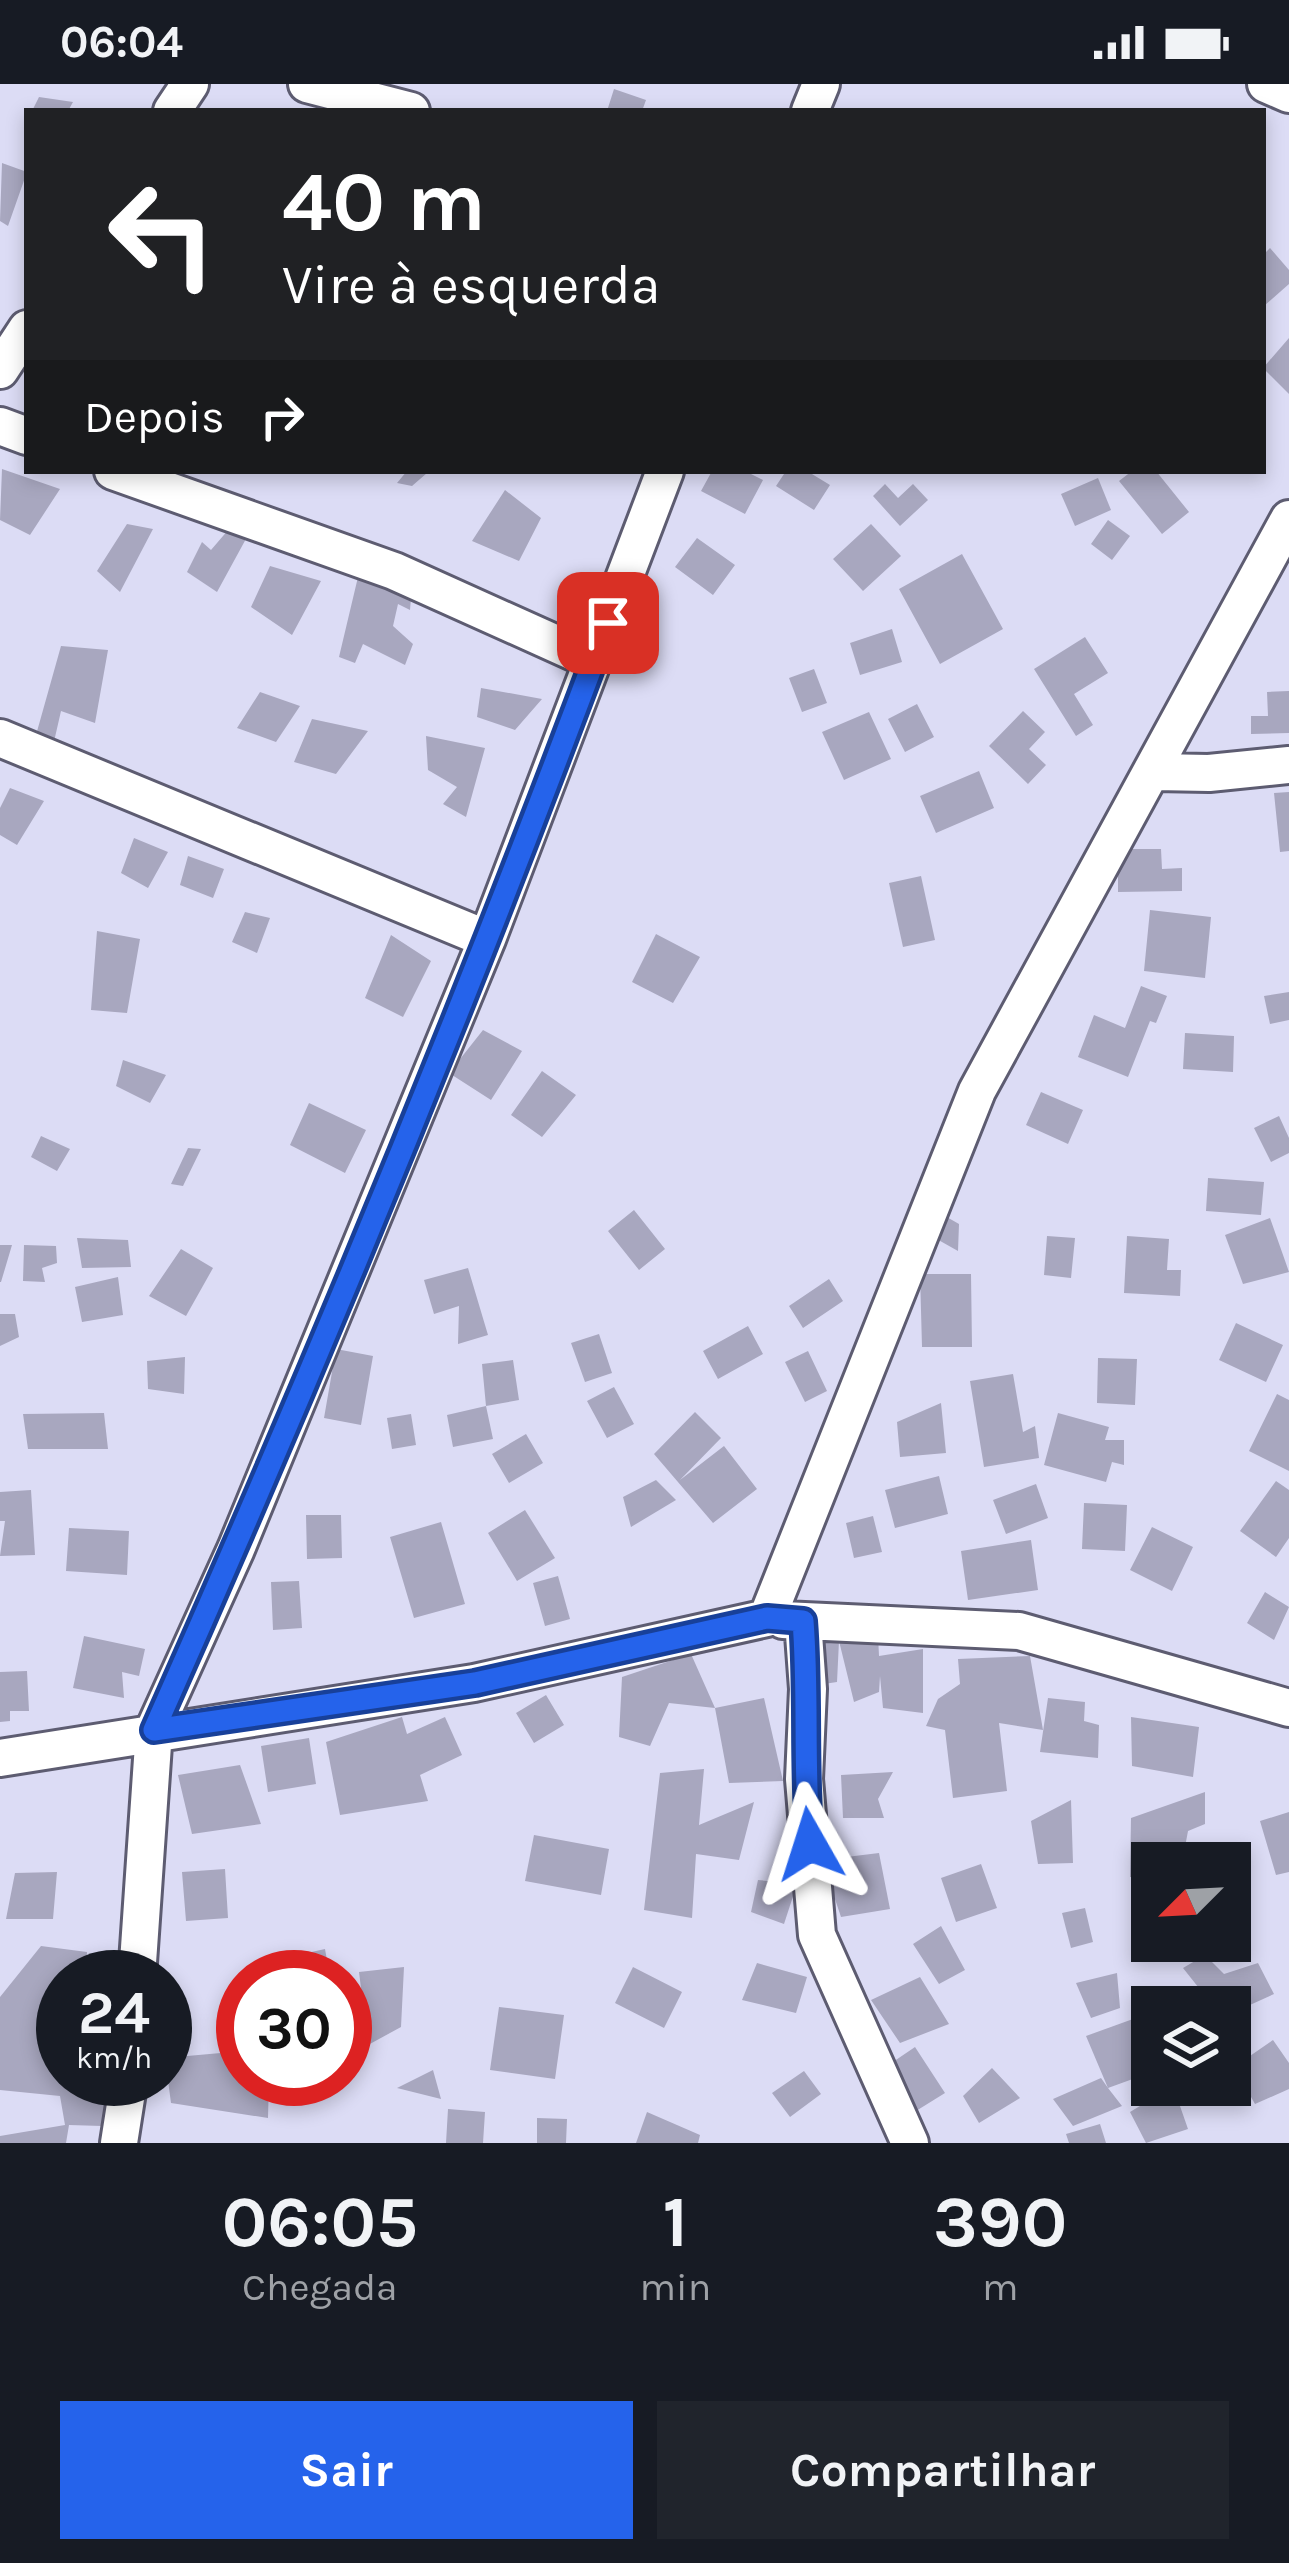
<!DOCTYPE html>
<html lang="pt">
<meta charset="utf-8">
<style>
body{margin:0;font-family:Karla,sans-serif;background:#20242c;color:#f1f3f6;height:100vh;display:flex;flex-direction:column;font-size:45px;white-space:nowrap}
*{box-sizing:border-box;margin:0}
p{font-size:39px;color:#9ea1a6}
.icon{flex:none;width:66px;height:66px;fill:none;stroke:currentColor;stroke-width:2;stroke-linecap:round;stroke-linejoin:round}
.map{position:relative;height:2059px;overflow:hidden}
.side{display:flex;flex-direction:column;background:#171b24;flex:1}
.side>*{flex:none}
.hud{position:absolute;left:24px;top:24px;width:1242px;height:366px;border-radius:0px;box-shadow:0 6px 18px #0003;background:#202124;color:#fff;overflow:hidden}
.needle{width:78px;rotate:246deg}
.fabs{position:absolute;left:1131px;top:1758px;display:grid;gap:24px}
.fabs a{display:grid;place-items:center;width:120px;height:120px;border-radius:0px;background:#171b24;box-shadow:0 6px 18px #0003;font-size:60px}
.speed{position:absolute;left:36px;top:1866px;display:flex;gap:24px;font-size:60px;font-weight:700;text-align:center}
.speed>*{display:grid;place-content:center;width:156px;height:156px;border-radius:50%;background:#171b24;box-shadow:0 6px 18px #0003;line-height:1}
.speed small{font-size:30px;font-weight:400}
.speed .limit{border:18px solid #d22;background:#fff;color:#111}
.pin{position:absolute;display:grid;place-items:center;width:102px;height:102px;color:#fff;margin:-51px;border-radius:24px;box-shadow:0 6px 18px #0006}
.me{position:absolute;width:132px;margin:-66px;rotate:354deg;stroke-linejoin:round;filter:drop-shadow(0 0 9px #0008)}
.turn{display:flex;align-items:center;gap:42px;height:252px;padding:0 60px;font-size:54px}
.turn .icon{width:156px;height:156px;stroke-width:2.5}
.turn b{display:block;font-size:84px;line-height:102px}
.then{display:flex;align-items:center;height:114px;padding:0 60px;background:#0003;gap:24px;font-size:45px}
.eta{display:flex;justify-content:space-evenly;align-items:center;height:204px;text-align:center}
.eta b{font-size:72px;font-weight:700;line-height:84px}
.action{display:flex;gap:24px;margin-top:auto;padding:24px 60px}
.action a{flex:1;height:138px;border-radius:0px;background:#2563eb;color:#fff;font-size:48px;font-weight:700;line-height:138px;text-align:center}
.action a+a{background:#20242c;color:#f1f3f6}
.status{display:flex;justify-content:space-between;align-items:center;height:84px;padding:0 60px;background:#171b24;direction:ltr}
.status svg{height:33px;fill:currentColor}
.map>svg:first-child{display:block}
.building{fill:#a8a7bf}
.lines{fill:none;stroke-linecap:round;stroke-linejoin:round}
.minor-casing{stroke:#5d5c71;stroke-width:42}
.minor{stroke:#fff;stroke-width:36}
.route-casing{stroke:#184099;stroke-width:30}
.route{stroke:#2563eb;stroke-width:21}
</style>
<div class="status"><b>06:04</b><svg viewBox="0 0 49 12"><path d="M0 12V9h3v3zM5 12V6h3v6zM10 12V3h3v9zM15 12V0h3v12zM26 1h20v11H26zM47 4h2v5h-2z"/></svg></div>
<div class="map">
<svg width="1289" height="2059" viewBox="0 0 1289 2059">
<rect width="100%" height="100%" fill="#dcdcf5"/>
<path class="building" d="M614,5L646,16L642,27H607Z
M39,13L73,18L68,27H32Z
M2,79L27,88L8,142L0,137Z
M1270,164L1289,186V200L1265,221L1263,171Z
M1289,254V310L1263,284Z
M2,385L60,405L30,451L0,436Z
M407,387H424L427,389L412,402L397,399Z
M712,387H745L763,396L745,430L701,407Z
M786,387H807L830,401L814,426L776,402Z
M1132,387H1156L1189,428L1162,450L1119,397Z
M1098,394L1111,426L1075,442L1061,410Z
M885,400L898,414L913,400L928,416L900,442L873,412Z
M505,406L541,434L519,477L472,457Z
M1108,436L1130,452L1112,476L1091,460Z
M127,440L153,445L120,508L97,487Z
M871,440L901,472L863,507L833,475Z
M229,445L247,453L217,508L187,488L202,458L211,466Z
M697,454L735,481L713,511L675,483Z
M962,470L1003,545L940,580L899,505Z
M270,482L321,497L292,551L251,523Z
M358,493L411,514L410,526L398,520L393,542L413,560L405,581L363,560L355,579L339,573Z
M892,545L902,578L860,591L850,559Z
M1085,553L1108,589L1074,610L1093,641L1076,652L1034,585Z
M61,562L108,566L95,639L61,627L53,662L36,651Z
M814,585L827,619L802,628L789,594Z
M481,604L542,615L515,646L477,633Z
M1289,607V649L1251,650V632H1268L1267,608Z
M260,608L300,622L276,658L237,644Z
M917,620L934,653L905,668L888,635Z
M1023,627L1045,648L1029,665L1046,681L1028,700L989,662Z
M869,628L891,675L844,696L822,648Z
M312,635L368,647L336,690L294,678Z
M426,652L485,664L466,733L443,720L457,703L428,686Z
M979,687L994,724L936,749L920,712Z
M10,704L44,717L17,761L0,751V724Z
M1289,708V767L1280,768L1274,709Z
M134,754L168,768L148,804L121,789Z
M1118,765H1161L1162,785L1182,784V807L1118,808Z
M188,772L224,785L213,814L180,801Z
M921,792L935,856L903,863L889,799Z
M1150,826L1211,833L1205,894L1144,887Z
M245,828L270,834L257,869L232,858Z
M97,847L140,855L127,929L91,926Z
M656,850L700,873L673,919L632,898Z
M391,851L431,877L403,933L365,914Z
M1141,902L1167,912L1156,939L1150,937L1128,993L1078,973L1094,931L1125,944Z
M1289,908V936L1270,940L1264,912Z
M483,946L522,967L491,1016L449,989Z
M1185,949L1234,952L1233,988L1183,985Z
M123,976L166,991L150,1019L116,1002Z
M542,987L576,1011L542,1053L511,1031Z
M1041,1008L1083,1026L1068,1060L1026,1041Z
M309,1019L366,1046L345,1089L290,1061Z
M1279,1032L1289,1054V1069L1271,1078L1254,1044Z
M41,1052L70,1065L57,1087L31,1073Z
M188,1064L201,1065L183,1102L171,1100Z
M1208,1094L1264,1098L1261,1131L1206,1127Z
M634,1126L665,1165L639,1186L608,1147Z
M938,1128L959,1140L958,1167L926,1149Z
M1270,1134L1289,1188L1243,1200L1225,1151Z
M1047,1152L1075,1154L1071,1194L1044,1191Z
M1127,1152L1169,1155L1167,1186H1181L1180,1212L1124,1209Z
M77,1154L128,1156L131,1183L82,1184Z
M0,1161H12L1,1198H0Z
M24,1161L56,1162L57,1179L42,1184L45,1198L23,1197Z
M181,1165L213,1184L186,1232L149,1212Z
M468,1184L488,1251L458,1260L459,1222L434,1230L424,1196Z
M920,1190H971L972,1263H922Z
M118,1193L123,1231L82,1238L75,1203Z
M829,1195L843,1217L803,1244L789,1222Z
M0,1230H15L19,1253L0,1262Z
M1236,1239L1283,1261L1266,1298L1219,1276Z
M748,1242L763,1270L718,1295L703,1267Z
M599,1250L612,1289L585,1298L571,1259Z
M336,1265L373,1272L361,1341L324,1334Z
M808,1267L827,1307L805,1318L785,1278Z
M185,1273L184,1310L148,1305L147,1277Z
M1098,1274L1137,1275L1135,1321L1097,1319Z
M513,1276L519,1316L486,1322L482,1280Z
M1013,1290L1023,1348L1035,1342L1039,1374L984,1383L970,1297Z
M614,1303L634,1340L607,1354L587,1317Z
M1277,1310L1289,1316V1387L1249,1367Z
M941,1319L946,1369L900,1373L897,1338Z
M486,1322L493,1355L453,1363L447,1331Z
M695,1328L721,1354L680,1396L724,1362L757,1405L713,1439L654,1370Z
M104,1329L108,1365H28L23,1330Z
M1058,1329L1109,1343L1105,1356H1124V1381L1112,1378L1106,1398L1044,1381Z
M411,1330L416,1361L392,1365L387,1334Z
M526,1350L543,1379L509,1399L492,1370Z
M939,1392L948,1430L895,1444L885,1406Z
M656,1396L676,1416L631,1443L623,1413Z
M1276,1397L1289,1406V1454L1276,1473L1240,1447Z
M1036,1400L1048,1434L1006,1450L993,1416Z
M31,1406L35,1471L0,1472L5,1437H0V1408Z
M1084,1419L1127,1421L1125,1467L1082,1465Z
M525,1426L555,1474L517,1497L488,1449Z
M306,1431H341L342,1474L307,1475Z
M873,1432L882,1468L854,1474L846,1439Z
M441,1438L465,1520L414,1534L390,1453Z
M1152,1443L1193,1463L1172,1507L1130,1486Z
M69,1444L129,1447L127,1491L66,1487Z
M1031,1456L1038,1506L968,1516L961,1467Z
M558,1492L570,1535L545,1542L533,1499Z
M299,1497L302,1544L273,1546L271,1498Z
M1265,1508L1289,1523L1274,1556L1247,1539Z
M878,1551L879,1572L923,1565V1629L883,1624L880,1592L879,1608L854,1618L839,1557L837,1598L817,1601L814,1558Z
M84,1552L145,1565L139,1592L122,1588L124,1614L73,1604Z
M691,1570L715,1624L764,1614L783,1697L729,1699L715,1624L669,1619L650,1662L619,1653L622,1593Z
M1030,1572L1043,1646L999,1639L1007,1707L953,1714L945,1646L926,1642L938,1615L960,1600L958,1575Z
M27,1587L29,1627H10V1637L0,1638V1588Z
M546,1611L564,1641L534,1659L516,1629Z
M1048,1614L1085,1618L1084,1637L1099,1641L1098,1674L1040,1668Z
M402,1633L407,1650L445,1633L462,1671L420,1691L428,1717L340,1731L326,1658Z
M1131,1633L1199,1643L1193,1693L1132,1682Z
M309,1654L316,1700L268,1708L261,1662Z
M240,1681L261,1740L192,1750L178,1691Z
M704,1685L699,1741L754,1718L739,1776L696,1770L692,1834L644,1826L660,1689Z
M893,1688L878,1715L884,1734H843L841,1691Z
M1205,1708V1740L1188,1747L1182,1779H1152V1795L1130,1793L1131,1734Z
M1071,1716L1073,1779L1038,1780L1031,1737Z
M1289,1728V1788L1276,1791L1260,1737Z
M534,1751L609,1765L601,1811L525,1797Z
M879,1769L890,1825L841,1833L822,1776Z
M981,1780L997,1824L956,1838L941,1794Z
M225,1785L228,1834L186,1837L182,1788Z
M57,1788L53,1835H6L15,1789Z
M758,1796L797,1800L784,1840L751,1828Z
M1085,1824L1093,1858L1071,1864L1062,1829Z
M941,1842L965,1886L939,1900L913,1860Z
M41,1862L87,1868L86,1893H63V1995H111L109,2020L102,2042L69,2041L66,2059H0V2052L65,2041L60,2012L0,2006V1913Z
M325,1865L330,1893H294L289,1873Z
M1205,1871L1224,1890L1258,1879L1274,1910L1230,1930V1923H1214L1183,1884Z
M757,1879L807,1893L796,1929L742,1916Z
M404,1883L401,1943L368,1961L359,1888Z
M633,1883L682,1908L664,1944L615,1919Z
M1117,1889L1120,1924L1091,1934L1076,1899Z
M920,1893L949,1940L900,1959L871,1916Z
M499,1923L564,1931L555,1995L490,1986Z
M1133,1935L1138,1953L1152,1948V1988L1108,2004L1122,2022L1073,2042L1053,2015L1101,1994L1108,2004L1086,1952Z
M1273,1956L1289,1979V2005L1255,2020L1234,1983Z
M915,1963L945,2009L916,2027L887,1982Z
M243,1967V1995H269L268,2034L171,2019L165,1974Z
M992,1984L1020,2014L979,2039L963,2012Z
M433,1986L441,2015L397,2004Z
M804,1987L821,2010L790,2033L772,2009Z
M1173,2002L1188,2045L1146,2059L1130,2028Z
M448,2025L485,2028L483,2059H446Z
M647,2028L700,2051L698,2059H636Z
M537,2034L567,2035L566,2059H537Z
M1100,2040L1106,2059H1069L1066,2050Z"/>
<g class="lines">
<defs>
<path id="minor" d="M307,0L411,27
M1266,0L1289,10
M172,27L190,0
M810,27L821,0
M0,286L27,245
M0,342L27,352
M113,387L394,487L594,577
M0,654L487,855
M1155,688L1209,689L1289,681
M783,1536L1019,1547L1289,1624
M803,1537L808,1605L804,1695L817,1851L910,2059
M0,1674L474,1599L767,1534L977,1007L1289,435
M137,1893L154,1646L236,1465L487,855L665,387
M119,2059L129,1995"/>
</defs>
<use href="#minor" class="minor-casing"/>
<use href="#minor" class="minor"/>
</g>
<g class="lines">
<defs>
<path id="route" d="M608,539C469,912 316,1283 154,1646L475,1599L767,1534L803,1537C809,1612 803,1685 810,1760"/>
</defs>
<use href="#route" class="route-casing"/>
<use href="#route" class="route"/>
</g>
</svg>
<div class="fabs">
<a><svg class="needle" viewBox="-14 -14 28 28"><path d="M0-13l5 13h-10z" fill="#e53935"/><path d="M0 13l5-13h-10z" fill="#9ea1a6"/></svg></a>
<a><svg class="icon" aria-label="layers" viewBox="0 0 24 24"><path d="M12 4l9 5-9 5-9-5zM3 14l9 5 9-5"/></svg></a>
</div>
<div class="speed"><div>24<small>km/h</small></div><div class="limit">30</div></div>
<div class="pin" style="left:608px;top:539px;background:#d93025"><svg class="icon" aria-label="arrive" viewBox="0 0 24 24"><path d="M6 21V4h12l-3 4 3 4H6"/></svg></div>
<svg class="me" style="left:810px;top:1760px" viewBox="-20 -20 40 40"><path d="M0-17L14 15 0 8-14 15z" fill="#2563eb" stroke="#fff" stroke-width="4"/></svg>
<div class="hud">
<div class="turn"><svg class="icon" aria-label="left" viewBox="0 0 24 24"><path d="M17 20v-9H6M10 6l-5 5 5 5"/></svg><div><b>40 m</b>Vire à esquerda</div></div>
<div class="then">Depois<svg class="icon" aria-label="right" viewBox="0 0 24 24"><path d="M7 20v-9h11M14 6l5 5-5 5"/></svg></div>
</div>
</div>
<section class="side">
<div class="eta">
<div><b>06:05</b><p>Chegada</p></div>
<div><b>1</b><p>min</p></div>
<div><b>390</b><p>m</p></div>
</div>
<div class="action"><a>Sair</a><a>Compartilhar</a></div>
</section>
